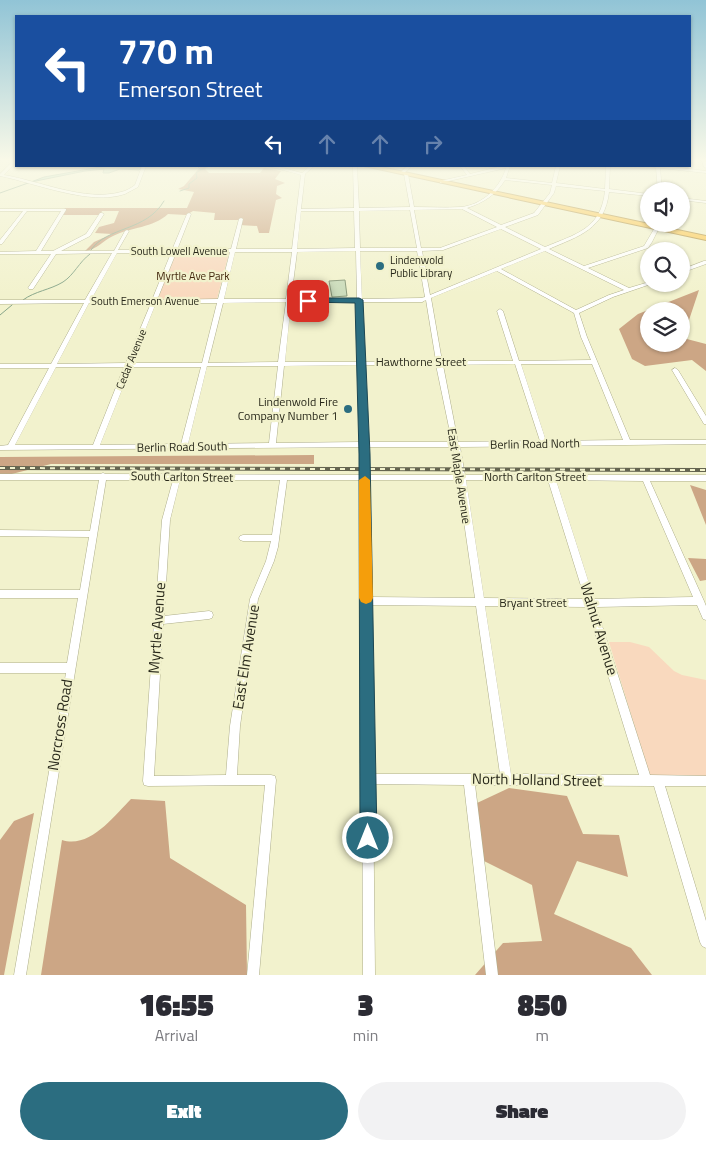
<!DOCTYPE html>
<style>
body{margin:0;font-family:"Titillium Web",sans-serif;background:#f2f2f3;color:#2b2b33;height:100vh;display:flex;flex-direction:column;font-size:19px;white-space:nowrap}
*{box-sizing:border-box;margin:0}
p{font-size:16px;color:#7c7c81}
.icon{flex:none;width:28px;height:28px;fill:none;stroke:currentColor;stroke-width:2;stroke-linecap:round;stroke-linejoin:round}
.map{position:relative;height:975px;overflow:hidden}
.panel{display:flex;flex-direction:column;background:#fff;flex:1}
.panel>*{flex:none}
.top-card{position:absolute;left:15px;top:15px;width:676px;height:152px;border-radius:0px;box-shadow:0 1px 4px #0004;background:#1a4fa0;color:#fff;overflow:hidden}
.controls{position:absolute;left:640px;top:182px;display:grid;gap:10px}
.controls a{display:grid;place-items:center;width:50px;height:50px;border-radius:50%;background:#fff;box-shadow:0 1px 4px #0004;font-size:25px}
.pin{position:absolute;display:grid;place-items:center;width:42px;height:42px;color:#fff;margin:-21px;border-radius:10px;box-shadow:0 2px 8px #0006}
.me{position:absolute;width:55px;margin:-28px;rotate:0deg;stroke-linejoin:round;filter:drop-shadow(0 0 4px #0008)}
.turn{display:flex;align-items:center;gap:18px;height:105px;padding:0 20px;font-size:22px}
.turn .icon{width:65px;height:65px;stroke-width:2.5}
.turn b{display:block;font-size:35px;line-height:42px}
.lanes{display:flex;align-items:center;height:48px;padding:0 20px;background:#0003;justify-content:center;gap:25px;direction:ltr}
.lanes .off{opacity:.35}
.eta{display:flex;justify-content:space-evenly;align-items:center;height:85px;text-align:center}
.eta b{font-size:30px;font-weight:800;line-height:35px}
.button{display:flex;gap:10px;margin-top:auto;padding:10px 20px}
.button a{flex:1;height:58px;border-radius:30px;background:#2b6d80;color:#fff;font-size:20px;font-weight:800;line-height:58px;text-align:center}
.button a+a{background:#f2f2f3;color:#2b2b33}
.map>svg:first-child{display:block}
.green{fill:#f9d9be}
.forest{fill:#cca685;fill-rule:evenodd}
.water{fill:#b0dbba;stroke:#88a68a}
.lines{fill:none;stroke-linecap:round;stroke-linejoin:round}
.stream{stroke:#88a68a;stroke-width:1}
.building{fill:#cbdcbb;stroke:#889879}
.minor-casing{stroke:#aeae8b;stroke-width:1}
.highway-casing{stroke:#b2913e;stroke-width:2}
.minor{fill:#fff;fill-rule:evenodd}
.highway{fill:#fcc951;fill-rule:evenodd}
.rail-casing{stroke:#656550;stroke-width:4}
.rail{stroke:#f2f2cd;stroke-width:2;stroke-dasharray:5;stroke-linecap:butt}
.route{fill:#2b6d80;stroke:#1c4753}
.slow{fill:#f59e0b}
.poi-dot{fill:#2b6d80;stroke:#f2f2cd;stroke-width:2}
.labels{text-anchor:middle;stroke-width:4.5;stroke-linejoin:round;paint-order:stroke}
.far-street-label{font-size:11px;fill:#29291b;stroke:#f2f2cd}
.far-poi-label{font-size:11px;fill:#29291b;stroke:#f2f2cd;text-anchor:start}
.far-park-label{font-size:11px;fill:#44290f;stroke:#f2f2cd}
.street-label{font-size:12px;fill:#29291b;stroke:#f2f2cd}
.poi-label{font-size:12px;fill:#29291b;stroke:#f2f2cd;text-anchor:end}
.near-street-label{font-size:15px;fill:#29291b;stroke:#f2f2cd}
</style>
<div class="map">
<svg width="706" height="975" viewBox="0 0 706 975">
<rect width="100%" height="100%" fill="#f2f2cd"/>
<path class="green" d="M175,253H229L217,299H158Z
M609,642H630L649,647L674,671L682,675L706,680V779L652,778L649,774Z"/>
<path class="forest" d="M201,166H210L205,169L209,173H260L264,168L281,171L275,179L285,183L277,186L276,194L282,198L276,200L269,233H259L257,226L239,225V220H214L215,213L193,211L186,215L168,214C153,228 131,227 113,236C102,241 98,249 85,251L94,242L112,234L95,233L99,227L114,223L119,211H102L100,215H61L65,208H187L194,192L178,189L184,186Z
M699,290L683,338L706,344V371L692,360L645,366L632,359L619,329L638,314ZM649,311H681V344H649Z
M314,455V464H51L0,477V457Z
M690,485L706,490V525Z
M688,558L706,559V580L700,581Z
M509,788L567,796L583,834L619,835L628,877L577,861L554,914L631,948L652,975H475L503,943L542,941L532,885L484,861L477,803Z
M131,799L165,801L170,858L246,905L247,975H41L62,840C90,849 114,816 131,799Z
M34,813L4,975H0V840L14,821Z"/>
<path class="water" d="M106,166L142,167L139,170L120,169L109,173H103L104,169L85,171L31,182L44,177Z"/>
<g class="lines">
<path class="stream" d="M197,166L201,170
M139,167L171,166
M180,191L189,188V184L197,178L196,173L207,166
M0,193L31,182
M91,250C107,226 146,232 164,201
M23,300C35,291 50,290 63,282C74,275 79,262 90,254
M0,315L12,305"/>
</g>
<path class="building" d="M345,280L347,296L332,297L329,281Z"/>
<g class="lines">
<defs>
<path id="minor" d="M14,160H16V162L4,175C40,181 85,202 121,192C126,191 131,188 135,185L142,166H146L138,187C134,189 129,192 125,194C90,206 35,183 0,176V174Z
M702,160H706V168L704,167Z
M268,166H276L302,173L309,166H314L305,174L301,209L354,208L353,166H357L359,208L410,207L404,174L406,173L408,174L414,207C430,207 446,208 461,207C482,205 500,188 506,168L440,183V181L467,175L460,166H464L470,174L502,166H510L506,178L552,183L556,166H560L556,183L605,189L606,166H610L609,189L649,194V196L609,192C605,229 579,236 549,249L584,266L644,246L657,224H661L652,242L648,248L588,268L629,288L649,282V284H651L613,297L579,313L587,337L630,440H706V444L460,447L465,475H706V481H650L704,601L706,606V620L703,619L697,605L596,607L650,775L706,776V786H665L706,921V948L702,946L700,942L654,786L475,785L498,975H486L464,785L373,784L375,975H363L361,480H287L278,547L274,561L258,599L240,726L237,775H271L275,776L276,780L259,975H247L265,785L148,786L144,785L143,781L154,623L153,621L155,618L162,520L173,480H106L26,975H14L66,673H0V663H67L78,598H0V590H80L89,537L0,536V530L90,531L99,480H0V474H100L103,473L106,474L361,475V447L0,450V446L8,445L49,368H0V364H51L84,303L0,304V300H85L112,253L56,254L33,289H29L28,288L51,254H0V252L36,251L61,211H27L2,244H0V240L23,211H0V209H66V210L41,251H53L86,234L100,213H102L104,214L90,236L61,251H114L125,231L127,230L129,231L118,250H172L187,214L189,213L191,214L177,250L231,249L239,219L241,218L243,219L236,249H292L301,175ZM505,180L552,185L550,193L534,213L501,225L467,208C483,203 496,195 505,180ZM556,186L605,191C601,229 576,234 545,247L505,227L538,215L554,193ZM462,209L497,227L440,248H421L414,210ZM410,210L417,248H360L359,211ZM301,211H354L355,248L297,249ZM501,229L541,249L430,295L422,251L443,250ZM356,251L357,299H291L297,252ZM360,251H417L425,297L421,298L362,299ZM545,251L624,290L609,295L576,310L501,269ZM230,252L218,299L157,300L176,253ZM235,252H292L286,299H224ZM117,253H171L152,300H91ZM497,271L574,313L581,337L591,360L519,361L503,311L500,309L497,311L513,361H442L431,298ZM426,300L436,361L365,362L362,302H422ZM286,302L278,362L208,363L223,303ZM291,302H357L359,362H285ZM89,303H151L126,363L57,364ZM156,303H217L202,363H132ZM515,364L540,441L458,442L443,365ZM521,364H592L623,440L546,441ZM359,365L361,442L276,443L284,366ZM365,365H436L452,442H368ZM207,366H278L269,443L188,444ZM56,367H124L93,445H15ZM131,367H201L181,444L100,445ZM368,447H453L458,475H369ZM180,480H280L272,535H243L240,536L239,538L240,540L243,541H271L266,561L250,599L230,726L226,775L154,776L163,624L209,619L212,618L213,615L212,612L209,611L164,616L170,520ZM369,480H458L475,598L370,597ZM466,480H548L585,599L484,598ZM556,480L643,481L693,597L594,599ZM371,605L476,606L500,774H373ZM485,606L587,607L639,775L511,774Z
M407,166H412L403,174H401V172Z
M651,166H666L706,171V173L660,168L662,191H658L656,168Z
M681,198L706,201V203L681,200Z
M704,261H706V264L681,273V270Z
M675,368L678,370L706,416V424H704L672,370Z"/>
<path id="highway" d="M364,166H376L706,236V240Z"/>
</defs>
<use href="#minor" class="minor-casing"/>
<use href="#highway" class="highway-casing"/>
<use href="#minor" class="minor"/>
<use href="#highway" class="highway"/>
<defs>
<path id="rail" d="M0,468L706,470"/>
</defs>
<use href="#rail" class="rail-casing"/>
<use href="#rail" class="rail"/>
</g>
<linearGradient id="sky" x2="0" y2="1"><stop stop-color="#91c4d6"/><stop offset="0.54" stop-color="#f9f9e8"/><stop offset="1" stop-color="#f9f9e8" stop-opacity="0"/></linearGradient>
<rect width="706" height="296" fill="url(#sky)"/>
<path class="route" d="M308,298H359L363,300L370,454L377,838L374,844L368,846L362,844L360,838L359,454L355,303L305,302V299Z"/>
<path class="slow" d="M365,476L370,480L373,598L371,602L366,604L361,602L359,598V480Z"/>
<g class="poi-dot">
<circle cx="380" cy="266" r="5"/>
<circle cx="348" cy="409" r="5"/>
</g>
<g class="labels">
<g class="far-street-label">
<text x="179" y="255">South Lowell Avenue</text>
<text x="145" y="305">South Emerson Avenue</text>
<text transform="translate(131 359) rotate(-68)" y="4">Cedar Avenue</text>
</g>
<g class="far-poi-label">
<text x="390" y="264">Lindenwold<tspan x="390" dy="13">Public Library</tspan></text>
</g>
<g class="far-park-label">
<text x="193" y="280">Myrtle Ave Park</text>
</g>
<g class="street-label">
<text x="421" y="366">Hawthorne Street</text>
<text transform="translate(535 444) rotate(-1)" y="4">Berlin Road North</text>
<text transform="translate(182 447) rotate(-1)" y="4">Berlin Road South</text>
<text transform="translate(459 476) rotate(81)" y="4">East Maple Avenue</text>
<text transform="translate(182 477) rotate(1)" y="4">South Carlton Street</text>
<text x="535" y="481">North Carlton Street</text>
<text x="533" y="607">Bryant Street</text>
</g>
<g class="poi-label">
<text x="338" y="406">Lindenwold Fire<tspan x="338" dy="14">Company Number 1</tspan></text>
</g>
<g class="near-street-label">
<text transform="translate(157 628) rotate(-86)" y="5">Myrtle Avenue</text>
<text transform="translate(599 629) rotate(73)" y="5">Walnut Avenue</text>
<text transform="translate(246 657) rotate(-81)" y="5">East Elm Avenue</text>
<text transform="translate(60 725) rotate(-81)" y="5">Norcross Road</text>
<text transform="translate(537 780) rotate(1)" y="5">North Holland Street</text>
</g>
</g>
</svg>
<div class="controls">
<a><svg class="icon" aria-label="sound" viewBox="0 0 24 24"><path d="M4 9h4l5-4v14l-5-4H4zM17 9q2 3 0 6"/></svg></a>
<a><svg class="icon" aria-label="search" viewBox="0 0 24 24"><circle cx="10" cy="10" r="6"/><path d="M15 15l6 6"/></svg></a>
<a><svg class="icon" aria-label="layers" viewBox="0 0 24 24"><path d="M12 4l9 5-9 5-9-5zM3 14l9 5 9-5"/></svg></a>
</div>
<div class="pin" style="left:308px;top:301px;background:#d93025"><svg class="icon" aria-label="arrive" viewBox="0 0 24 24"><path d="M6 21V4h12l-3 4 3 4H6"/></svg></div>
<svg class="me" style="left:368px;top:838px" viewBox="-20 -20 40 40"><circle r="17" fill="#2b6d80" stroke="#fff" stroke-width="3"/><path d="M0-11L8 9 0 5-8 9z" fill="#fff"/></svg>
<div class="top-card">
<div class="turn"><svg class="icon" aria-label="left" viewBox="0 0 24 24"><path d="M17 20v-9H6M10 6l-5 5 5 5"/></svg><div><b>770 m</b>Emerson Street</div></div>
<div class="lanes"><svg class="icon" aria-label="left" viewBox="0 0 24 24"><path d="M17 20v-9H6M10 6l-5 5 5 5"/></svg><svg class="icon off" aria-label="ahead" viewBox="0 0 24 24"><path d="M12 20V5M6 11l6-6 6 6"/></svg><svg class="icon off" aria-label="ahead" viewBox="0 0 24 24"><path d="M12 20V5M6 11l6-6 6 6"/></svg><svg class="icon off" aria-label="right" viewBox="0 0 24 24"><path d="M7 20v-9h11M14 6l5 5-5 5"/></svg></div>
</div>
</div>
<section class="panel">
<div class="eta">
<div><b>16:55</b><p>Arrival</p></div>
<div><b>3</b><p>min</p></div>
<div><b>850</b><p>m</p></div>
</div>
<div class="button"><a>Exit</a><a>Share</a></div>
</section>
